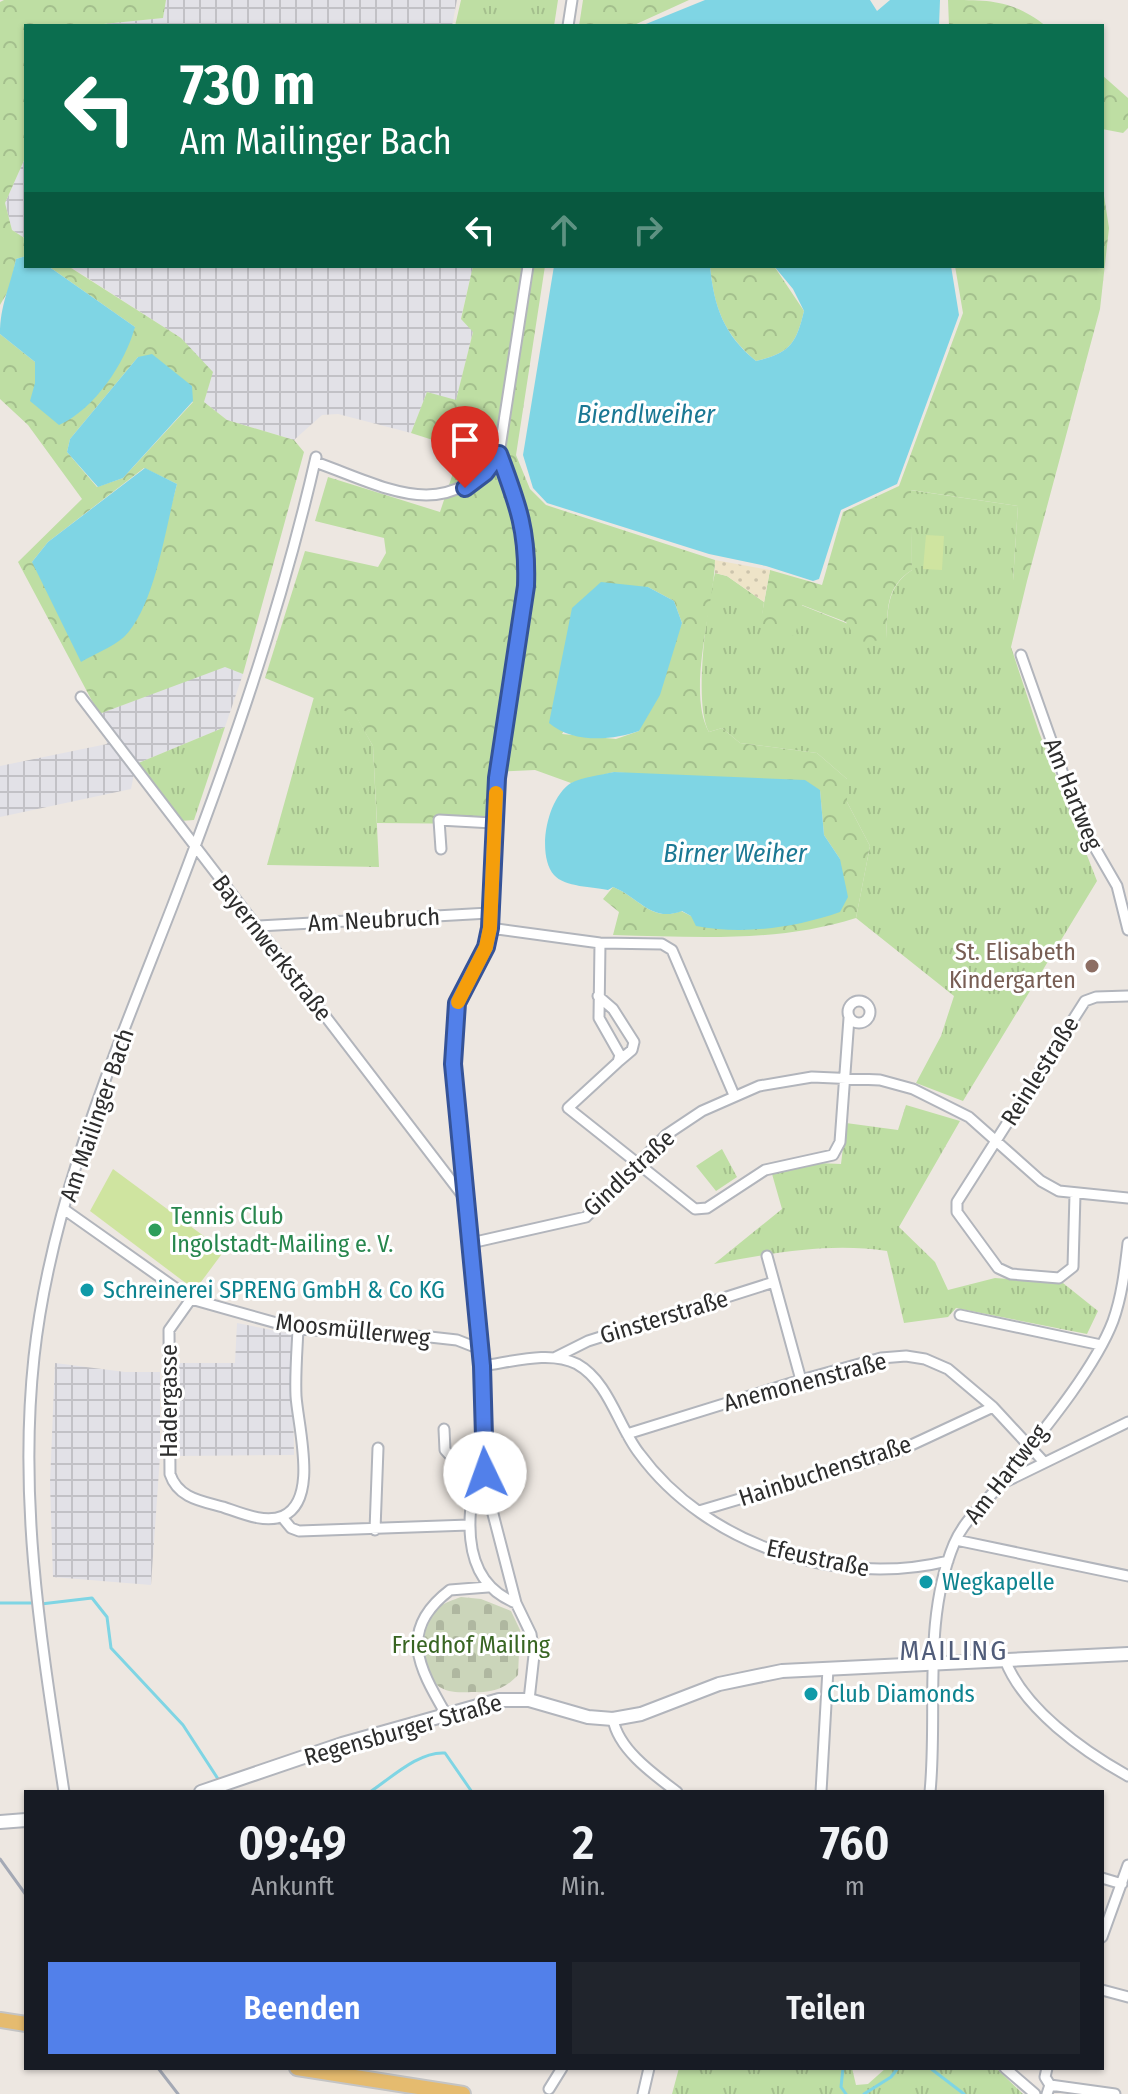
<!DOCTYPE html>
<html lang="de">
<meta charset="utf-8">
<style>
body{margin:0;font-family:"Fira Sans Condensed",sans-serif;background:#20242c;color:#f1f3f6;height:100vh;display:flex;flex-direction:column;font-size:30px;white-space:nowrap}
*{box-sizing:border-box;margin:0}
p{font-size:26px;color:#9ea1a6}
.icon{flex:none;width:44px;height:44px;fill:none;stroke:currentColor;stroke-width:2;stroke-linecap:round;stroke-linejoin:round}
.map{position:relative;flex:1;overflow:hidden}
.panel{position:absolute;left:24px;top:1790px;width:1080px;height:280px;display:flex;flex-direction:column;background:#171b24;border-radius:0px;box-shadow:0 2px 6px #0004}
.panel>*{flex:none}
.banner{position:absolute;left:24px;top:24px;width:1080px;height:244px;border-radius:0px;box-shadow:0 2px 6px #0004;background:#0b6e4f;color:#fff;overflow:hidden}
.pin{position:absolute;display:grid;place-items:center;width:68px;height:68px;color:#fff;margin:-82px -34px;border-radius:50% 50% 50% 0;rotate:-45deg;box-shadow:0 0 8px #0007}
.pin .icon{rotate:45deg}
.me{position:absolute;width:88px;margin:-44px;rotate:357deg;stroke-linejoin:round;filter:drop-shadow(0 0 6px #0008)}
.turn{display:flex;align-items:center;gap:28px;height:168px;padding:0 24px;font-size:36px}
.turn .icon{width:104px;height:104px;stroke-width:2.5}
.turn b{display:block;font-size:56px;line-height:68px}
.lanes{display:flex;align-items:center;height:76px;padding:0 24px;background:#0003;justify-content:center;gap:40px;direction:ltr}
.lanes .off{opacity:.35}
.eta{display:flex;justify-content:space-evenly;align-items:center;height:136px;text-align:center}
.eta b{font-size:48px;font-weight:600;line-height:56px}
.button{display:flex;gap:16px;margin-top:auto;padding:16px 24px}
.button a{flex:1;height:92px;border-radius:0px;background:#5280ea;color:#fff;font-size:32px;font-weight:600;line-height:92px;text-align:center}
.button a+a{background:#20242c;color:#f1f3f6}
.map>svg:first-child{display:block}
.industrial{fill:url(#industrial-grid)}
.grass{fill:url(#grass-tufts)}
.forest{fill:url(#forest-crowns);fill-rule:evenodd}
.sand{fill:url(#sand-dots)}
.cemetery{fill:url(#cemetery-stones)}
.pitch{fill:#cfe4a0}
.water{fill:#7fd5e4}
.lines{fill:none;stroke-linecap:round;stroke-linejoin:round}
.stream{stroke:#7fd5e4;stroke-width:3}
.minor-casing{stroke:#b2b5bc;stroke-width:13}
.tertiary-casing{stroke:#b2b5bc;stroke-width:16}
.primary-casing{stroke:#c4c4c4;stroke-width:18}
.minor{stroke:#fff;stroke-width:9}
.tertiary{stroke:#fff;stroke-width:12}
.primary{stroke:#e5bb6f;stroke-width:14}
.rail{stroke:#a4a9b5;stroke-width:3}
.route-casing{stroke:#355398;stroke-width:20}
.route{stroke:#5280ea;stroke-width:14}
.slow{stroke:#f59e0b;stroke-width:14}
.education-dot{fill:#8d6e63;stroke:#fff;stroke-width:3}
.leisure-dot{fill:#2e9e5b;stroke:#fff;stroke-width:3}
.culture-dot{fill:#0f9aa8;stroke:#fff;stroke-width:3}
.labels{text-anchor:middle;stroke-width:6;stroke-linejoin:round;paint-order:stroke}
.street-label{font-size:24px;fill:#2d2d2d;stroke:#fff}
.education-label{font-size:24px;fill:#785e54;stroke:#fff;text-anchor:end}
.leisure-label{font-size:24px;fill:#27864d;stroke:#fff;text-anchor:start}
.culture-label{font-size:24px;fill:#0d838f;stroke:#fff;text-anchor:start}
.park-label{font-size:24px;fill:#386522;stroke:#fff}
.water-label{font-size:26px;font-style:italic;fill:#1b7894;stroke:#fff}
.quarter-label{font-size:28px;letter-spacing:2px;fill:#515d7a;stroke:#fff}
</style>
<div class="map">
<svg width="1128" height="2094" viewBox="0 0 1128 2094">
<defs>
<pattern id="industrial-grid" width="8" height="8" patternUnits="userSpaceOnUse" patternTransform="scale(2)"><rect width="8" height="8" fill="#e2e1e7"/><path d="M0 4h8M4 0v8" fill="none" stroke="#c2c1c6"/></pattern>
<pattern id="grass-tufts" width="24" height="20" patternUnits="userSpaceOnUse" patternTransform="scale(2)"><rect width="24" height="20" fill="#bedea3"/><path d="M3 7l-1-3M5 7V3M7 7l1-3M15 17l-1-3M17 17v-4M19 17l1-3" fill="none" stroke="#a4bf8d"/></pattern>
<pattern id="forest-crowns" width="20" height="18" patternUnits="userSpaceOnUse" patternTransform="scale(2)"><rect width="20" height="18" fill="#bedea3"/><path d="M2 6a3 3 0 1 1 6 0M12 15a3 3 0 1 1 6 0" fill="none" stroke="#a4bf8d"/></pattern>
<pattern id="sand-dots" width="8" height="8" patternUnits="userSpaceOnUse" patternTransform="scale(2)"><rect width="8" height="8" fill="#eee4c8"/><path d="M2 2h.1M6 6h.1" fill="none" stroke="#ccc4ac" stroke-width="1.8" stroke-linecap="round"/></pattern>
<pattern id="cemetery-stones" width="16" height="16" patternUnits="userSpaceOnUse" patternTransform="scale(2)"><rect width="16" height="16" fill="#cbd5ba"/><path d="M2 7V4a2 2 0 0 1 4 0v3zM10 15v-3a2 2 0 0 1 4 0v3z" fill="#afb7a0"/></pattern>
</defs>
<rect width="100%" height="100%" fill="#ede7e1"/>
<path class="industrial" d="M166,0H457L452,26H84L163,18Z
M26,156V239L12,230L5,203Z
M69,266H473L461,318L473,331L456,401L427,392L411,433L338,414L322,415L294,440L227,420L204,402L212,372L181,338Z
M225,666L243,674L225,727L136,764L131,789L0,817V766L107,744L99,714Z
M237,1323L292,1334L294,1455L175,1456L177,1363H235Z
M55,1363L125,1372H160V1456L151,1585L53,1577L50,1483Z"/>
<path class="grass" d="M461,0H558L554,26H455Z
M910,490L1018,506L1013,580L1027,581L1011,647L1039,732L1097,881L963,1101L916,1083L941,1036L954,996L856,918L870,846L847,802V779L817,753L740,743L722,728L709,732C693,704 707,606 715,573L727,576L764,602L761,625L801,605L886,639C888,610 886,587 912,570Z
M314,697L355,714L373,746L379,867L267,865Z
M225,727L194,820L180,821L136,764Z
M906,1105L960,1121L899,1227L935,1262L948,1290L995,1278L1063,1283L1098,1311L1087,1334L956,1308L948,1317L904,1323L887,1251C830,1242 771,1253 714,1264L782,1209L772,1174L818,1163L841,1164L846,1123L898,1130Z
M722,1149L737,1177L716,1191L696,1166Z
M679,2068H852L856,2085L868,2084L886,2068H996L1023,2094H672Z"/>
<path class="forest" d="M4,0H166L163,18L84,26H26V156L5,203L12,230L26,239V256L16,259L10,288L0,305V2Z
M583,0H689L632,26H579Z
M948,0C991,0 1012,0 1046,26H949Z
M1102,75L1128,98V128L1123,133L1102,129Z
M1102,183L1109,228L1100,309L1027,581H1013L1018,506L911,490L912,570C885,587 888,610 886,640L858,642L846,622L802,605L795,636L760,625L770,570L822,585L843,512L899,486L963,313L955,266H1102Z
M48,266H68L181,338L213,372L204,402L227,420L294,440L304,452L243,674L225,667L99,714L18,562L82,499L28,425L0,399V334L35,362V383L135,327ZM138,357L193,402L123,478L97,487L67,452L70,439ZM144,468L177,484L148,592L32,562L48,542Z
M473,266H545L516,455L530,489L546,505L715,560C714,606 686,692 709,732L722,728L740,743L817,753L847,779V802L870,846L856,918C777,943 695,937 613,935L619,912L603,899L613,887C639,897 651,923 681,911L691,916L840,859L824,835L820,790L614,772L571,783L535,770L492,772L487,824L377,823L373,746L355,715L265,678L305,551L378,567L386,553L384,538L315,521L328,477L440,512L461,449L411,433L427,392L456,400L473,332L461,319ZM648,587L674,601L682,623L639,731L616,739L562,734Z
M710,266H774L804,311C796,344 790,353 756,361C724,334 714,308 710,266Z"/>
<path class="sand" d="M715,560L770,570L764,602L727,576L715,573Z"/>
<path class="cemetery" d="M461,1597L481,1599L511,1611L520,1630L518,1675C505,1689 492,1693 474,1692C467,1692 457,1693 449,1691C415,1682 416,1628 438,1608C445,1602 453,1600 461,1597Z"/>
<path class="pitch" d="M926,535L944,536L942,570L923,569Z
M113,1169L224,1251L195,1290L90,1211Z"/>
<path class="water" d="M705,0H870L877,11L890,0H940L939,26H641Z
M26,256V266H48L135,327C125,363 95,409 59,425L30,401L35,383V362L0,334C0,305 10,287 16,259Z
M554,266H710C714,307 724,335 756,361C790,353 796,344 804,311L793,289L774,266H951L959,315L897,484L841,510L819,579L813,581L766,566L709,554L547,503L533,488L523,455Z
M152,354L192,386L193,401L123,478L98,487L67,452L70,439L138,357Z
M145,468L177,484C166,525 155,607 124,637C113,647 94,654 81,662L32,562L48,542Z
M601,582L648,587L674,601L682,623L660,695L639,731C611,741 572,743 549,723L572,608Z
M614,772L805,780L820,790L824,835L840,859L848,897L840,912C794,928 743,935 696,926L691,916L682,911C651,923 639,897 613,887L608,890C594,887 564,887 554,875C536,854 547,798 571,783C582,777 601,775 614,772Z"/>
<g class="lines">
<path class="stream" d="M0,1603H34
M41,1604L92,1598L107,1617L111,1648L183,1725L220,1782
M370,1792C391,1778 419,1751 445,1753L472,1792
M843,2068L841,2087L846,2094
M930,2068L964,2094
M864,2094L891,2077L898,2068"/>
<defs>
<path id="minor" d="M568,26L572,0
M528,266L499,454L524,521L526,586L500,756L493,823L490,928L486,947L457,1003L453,1064L482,1366V1450L493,1514L516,1603L531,1634L534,1655L529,1700
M315,462C384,486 445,526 499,454
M1021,655L1080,822L1117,886L1128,930
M81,697L463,1196
M441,849L439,820L493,823
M259,926L489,913
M490,928L600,943L662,944L672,950L734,1095
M600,943L599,1018L620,1055L618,1062L568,1108L695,1209L707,1208L765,1170L833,1155L840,1142L849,1018
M598,996L613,1009L634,1042L632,1050L619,1061
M848 1012a11 11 0 1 1 22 0a11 11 0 1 1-22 0Z
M1075,1194L1073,1267L1059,1278L1011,1274L998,1268L957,1212V1202L1085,1001L1096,997L1128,996
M65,1210L191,1299L298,1329L430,1337L457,1340L480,1349
M471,1243L586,1217L666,1135L702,1111L759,1086L812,1077L880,1080L913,1089L969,1117L1041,1181L1059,1191L1128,1198
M767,1256L801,1380
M191,1299L169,1330L170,1474C178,1498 201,1501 223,1507C241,1513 265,1524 283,1516C319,1500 298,1427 296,1396C295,1374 297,1351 298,1329
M960,1315L1101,1345
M556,1357L588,1341L774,1282
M482,1366C512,1362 550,1350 577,1364C609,1382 618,1426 639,1453C707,1546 838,1588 948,1561
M444,1429L445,1450L475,1483
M627,1434L801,1380L881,1358L906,1356L925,1359L948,1369L993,1407L1043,1461
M481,1456C467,1506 456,1580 516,1603
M1005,1482L1128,1422
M699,1511L892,1454L993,1407
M282,1517L291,1528L299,1531L469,1525
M375,1530L378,1448
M956,1540L1128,1576
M1005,1660C1024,1709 1083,1751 1128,1776
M447,1716C420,1669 396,1631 450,1590L488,1587
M613,1719C618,1749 653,1774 677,1792
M64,1792C42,1646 18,1505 34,1357C51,1201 116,1051 172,907C229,759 281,611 316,457
M821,1792L828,1669
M930,1792C938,1711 922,1621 954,1544C965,1518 986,1503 1002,1482C1037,1438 1094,1371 1113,1321C1122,1296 1125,1269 1128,1243
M1102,1878L1122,1884
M1102,1937L1128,1865
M1102,1990L1128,1997
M1005,2068L1035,2094
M1050,2085L1115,2094
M549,2089L562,2068
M643,2094L649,2068
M1047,2094L1050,2085L1045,2077L1047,2068"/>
<path id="tertiary" d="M201,1792L342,1744L499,1700H529L588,1717L613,1719L641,1714L719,1684L782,1671L1128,1654
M0,1822L26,1820"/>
<path id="primary" d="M0,2020L26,2024
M297,2068L463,2094"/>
</defs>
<use href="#minor" class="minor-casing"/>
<use href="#tertiary" class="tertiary-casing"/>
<use href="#primary" class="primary-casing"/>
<use href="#minor" class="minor"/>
<use href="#tertiary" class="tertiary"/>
<use href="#primary" class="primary"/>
<path class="rail" d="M0,1859L26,1895
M158,2068L178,2094"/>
</g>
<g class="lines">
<defs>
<path id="route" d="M465,488L485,473L499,454C518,505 528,531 526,586L497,778L490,928L486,947L457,1003L453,1064L482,1366L485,1473"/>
</defs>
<use href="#route" class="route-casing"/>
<use href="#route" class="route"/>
<path class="slow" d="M458,1002L486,947L490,928L496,793"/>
</g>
<circle class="education-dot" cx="1092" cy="966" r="8"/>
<circle class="leisure-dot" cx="155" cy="1230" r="8"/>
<g class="culture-dot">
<circle cx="87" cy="1290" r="8"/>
<circle cx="926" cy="1582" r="8"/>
<circle cx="811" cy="1694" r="8"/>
</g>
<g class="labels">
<g class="street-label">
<text transform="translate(1073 794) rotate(68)" y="8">Am Hartweg</text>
<text transform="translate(374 920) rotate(-3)" y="8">Am Neubruch</text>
<text transform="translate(272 948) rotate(52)" y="8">Bayernwerkstraße</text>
<text transform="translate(1040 1071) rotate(-58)" y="8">Reinlestraße</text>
<text transform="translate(97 1115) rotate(-71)" y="8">Am Mailinger Bach</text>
<text transform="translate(629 1173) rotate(-43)" y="8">Gindlstraße</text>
<text transform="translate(664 1317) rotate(-17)" y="8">Ginsterstraße</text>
<text transform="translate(353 1330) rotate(6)" y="8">Moosmüllerweg</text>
<text transform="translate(805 1382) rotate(-15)" y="8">Anemonenstraße</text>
<text transform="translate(169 1401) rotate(-90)" y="8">Hadergasse</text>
<text transform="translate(825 1471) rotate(-18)" y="8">Hainbuchenstraße</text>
<text transform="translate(1006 1474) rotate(-52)" y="8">Am Hartweg</text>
<text transform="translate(818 1558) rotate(12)" y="8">Efeustraße</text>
<text transform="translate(403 1730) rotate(-16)" y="8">Regensburger Straße</text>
</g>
<g class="education-label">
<text x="1076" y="960">St. Elisabeth<tspan x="1076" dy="28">Kindergarten</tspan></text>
</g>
<g class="leisure-label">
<text x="171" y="1224">Tennis Club<tspan x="171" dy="28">Ingolstadt-Mailing e. V.</tspan></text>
</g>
<g class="culture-label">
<text x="103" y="1298">Schreinerei SPRENG GmbH &amp; Co KG</text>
<text x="942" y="1590">Wegkapelle</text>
<text x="827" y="1702">Club Diamonds</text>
</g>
<g class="park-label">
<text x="471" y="1653">Friedhof Mailing</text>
</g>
<g class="water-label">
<text x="646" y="423">Biendlweiher</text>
<text x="735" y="862">Birner Weiher</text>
</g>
<g class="quarter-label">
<text x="954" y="1660">MAILING</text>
</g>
</g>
</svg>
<div class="pin" style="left:465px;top:488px;background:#d93025"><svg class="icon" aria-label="arrive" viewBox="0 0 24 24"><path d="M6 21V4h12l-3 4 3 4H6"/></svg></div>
<svg class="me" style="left:485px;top:1473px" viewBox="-20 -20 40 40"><circle r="19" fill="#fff"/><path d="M0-13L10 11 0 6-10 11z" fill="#5280ea"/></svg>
<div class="banner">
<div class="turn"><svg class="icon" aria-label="left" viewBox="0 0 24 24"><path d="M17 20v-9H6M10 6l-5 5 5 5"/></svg><div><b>730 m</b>Am Mailinger Bach</div></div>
<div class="lanes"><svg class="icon" aria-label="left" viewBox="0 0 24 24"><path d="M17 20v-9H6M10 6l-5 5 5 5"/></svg><svg class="icon off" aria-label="ahead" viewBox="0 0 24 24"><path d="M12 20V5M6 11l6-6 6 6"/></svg><svg class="icon off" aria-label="right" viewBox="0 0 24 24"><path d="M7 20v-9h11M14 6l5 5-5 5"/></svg></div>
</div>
<section class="panel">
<div class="eta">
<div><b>09:49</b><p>Ankunft</p></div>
<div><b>2</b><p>Min.</p></div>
<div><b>760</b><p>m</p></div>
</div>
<div class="button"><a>Beenden</a><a>Teilen</a></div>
</section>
</div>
